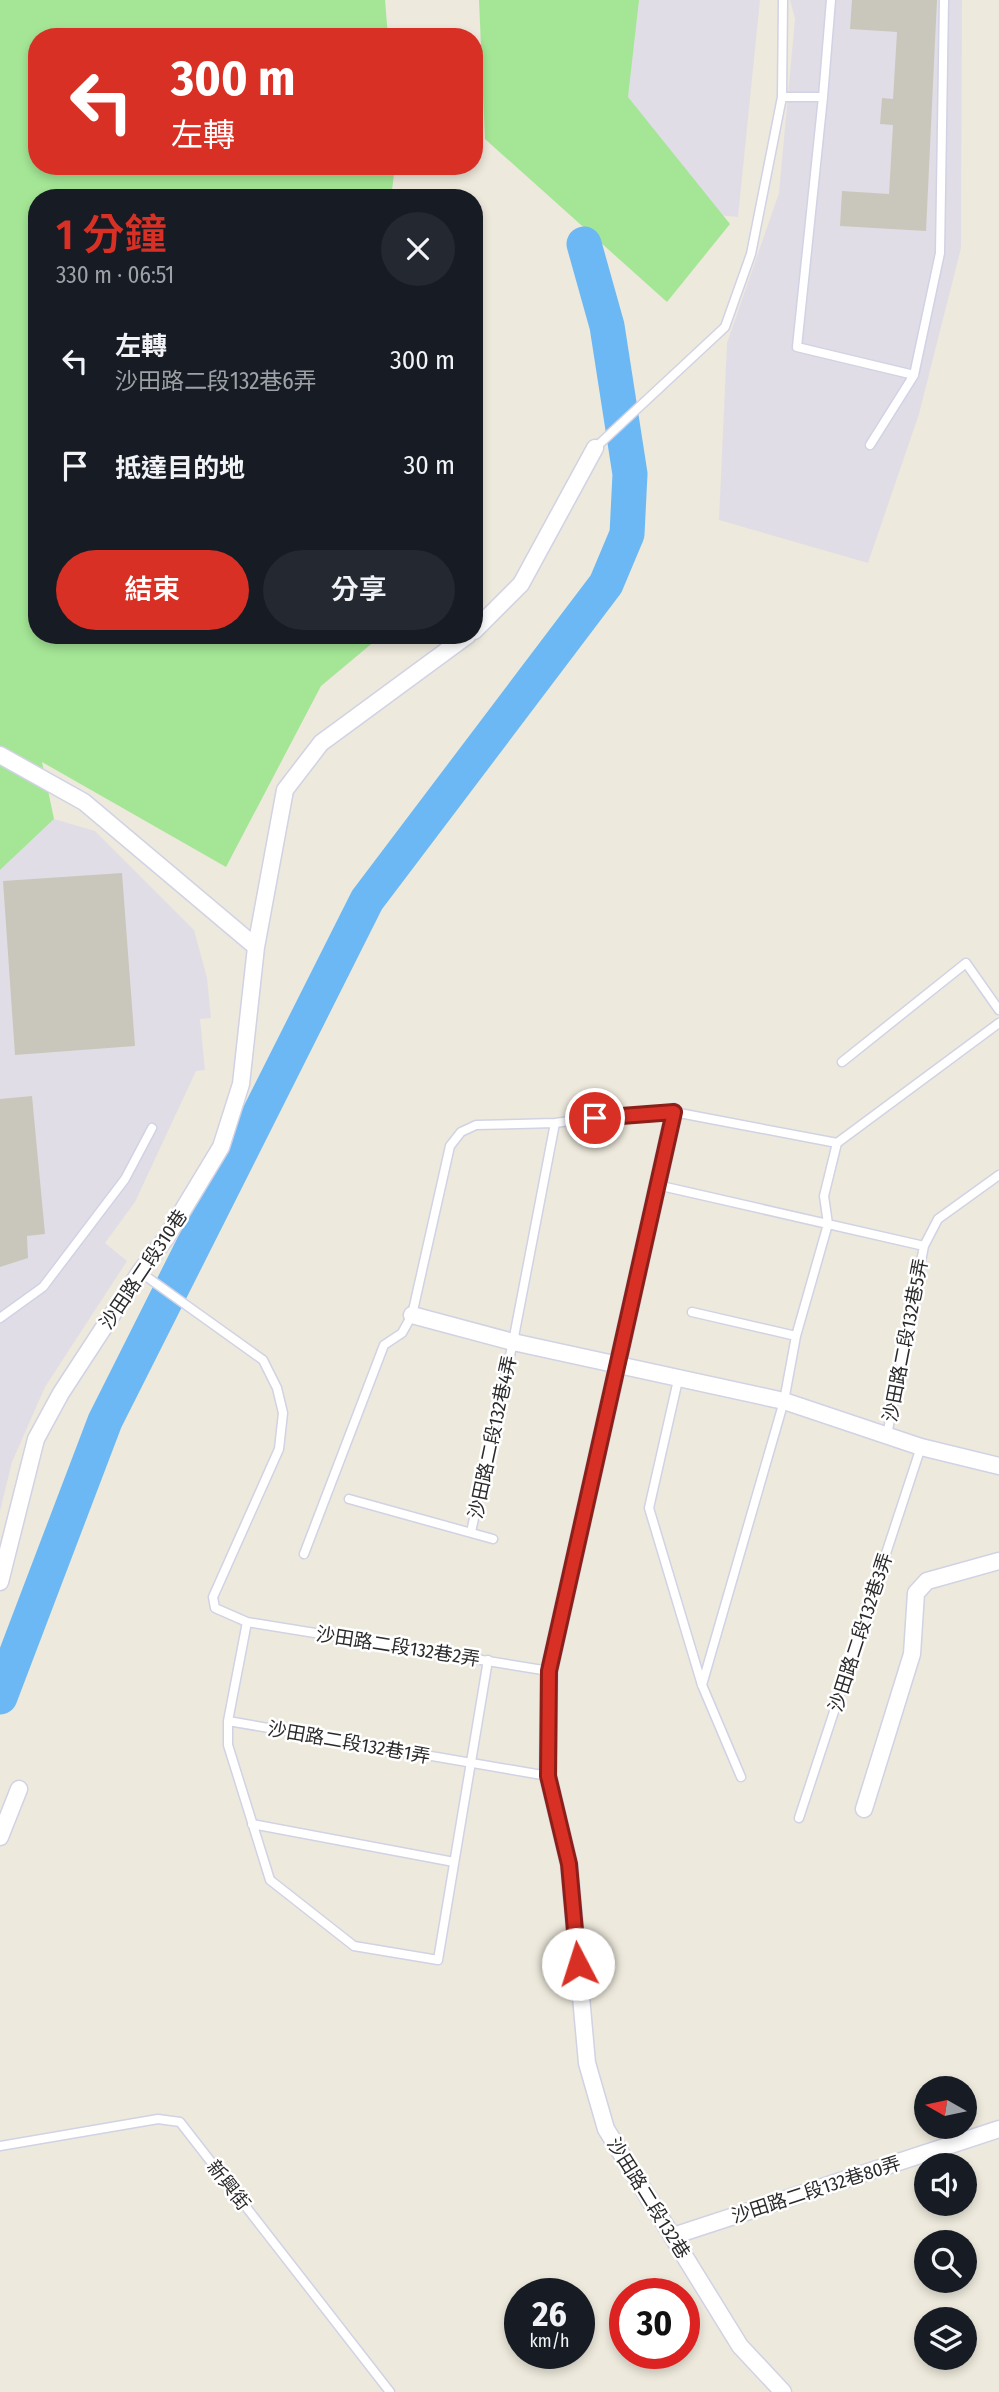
<!DOCTYPE html>
<html lang="zh-TW">
<meta charset="utf-8">
<style>
body{margin:0;font-family:"Fira Sans Condensed","Noto Sans TC",sans-serif;background:#242831;color:#f1f3f6;height:100vh;display:flex;flex-direction:column;font-size:26px;white-space:nowrap}
*{box-sizing:border-box;margin:0}
p{font-size:23px;color:#9ea1a6}
.icon{flex:none;width:38px;height:38px;fill:none;stroke:currentColor;stroke-width:2;stroke-linecap:round;stroke-linejoin:round}
.map{position:relative;flex:1;overflow:hidden}
.details{position:absolute;left:28px;top:189px;width:455px;height:455px;display:flex;flex-direction:column;background:#171b24;border-radius:28px;box-shadow:0 4px 10px #0003}
.details>*{flex:none}
.guide{position:absolute;left:28px;top:28px;width:455px;height:147px;border-radius:28px;box-shadow:0 4px 10px #0003;background:#d93025;color:#fff;overflow:hidden}
.needle{width:46px;rotate:279deg}
.controls{position:absolute;left:914px;top:2076px;display:grid;gap:14px}
.controls a{display:grid;place-items:center;width:63px;height:63px;border-radius:50%;background:#171b24;box-shadow:0 4px 10px #0003;font-size:35px}
.speed{position:absolute;left:504px;top:2278px;display:flex;gap:14px;font-size:35px;font-weight:700;text-align:center}
.speed>*{display:grid;place-content:center;width:91px;height:91px;border-radius:50%;background:#171b24;box-shadow:0 4px 10px #0003;line-height:1}
.speed small{font-size:18px;font-weight:400}
.speed .limit{border:10px solid #d22;background:#fff;color:#111}
.pin{position:absolute;display:grid;place-items:center;width:60px;height:60px;color:#fff;margin:-30px;border:4px solid #fff;border-radius:50%;box-shadow:0 2px 7px #0007}
.me{position:absolute;width:77px;margin:-38px;rotate:355deg;stroke-linejoin:round;filter:drop-shadow(0 0 5px #0008)}
.turn{display:flex;align-items:center;gap:24px;height:147px;padding:0 28px;font-size:32px}
.turn .icon{width:91px;height:91px;stroke-width:2.5}
.turn b{display:block;font-size:49px;line-height:60px}
.round{display:grid;place-items:center;flex:none;width:74px;height:74px;border-radius:37px;background:#242831}
.overview{display:flex;align-items:center;justify-content:space-between;height:119px;padding:0 28px}
h1{font-size:42px;font-weight:600;line-height:52px;color:#d93025}
.cta{display:flex;gap:14px;margin-top:auto;padding:14px 28px}
.cta a{flex:1;height:80px;border-radius:42px;background:#d93025;color:#fff;font-size:28px;font-weight:600;line-height:80px;text-align:center}
.cta a+a{background:#242831;color:#f1f3f6}
ul{padding:0;list-style:none}
li{display:flex;align-items:center;gap:21px;height:105px;padding:0 28px}
li div{flex:1}
li b{display:block;font-size:26px}
li em{font-style:normal}
.map>svg:first-child{display:block}
.industrial{fill:#e1dde6}
.green{fill:#a4e696}
.lines{fill:none;stroke-linecap:round;stroke-linejoin:round}
.river{stroke:#6bb8f4;stroke-width:35}
.building{fill:#c9c7bb}
.lane-casing{stroke:#d1d2e4;stroke-width:11}
.street-casing{stroke:#d1d2e4;stroke-width:19}
.lane{stroke:#fff;stroke-width:8}
.street{stroke:#fff;stroke-width:16}
.route-casing{stroke:#8d1f18;stroke-width:18}
.route{stroke:#d93025;stroke-width:12}
.labels{text-anchor:middle;stroke-width:5;stroke-linejoin:round;paint-order:stroke}
.street-label{font-size:19px;fill:#2b2b2b;stroke:#fff}
</style>
<div class="map">
<svg width="999" height="2392" viewBox="0 0 999 2392">
<rect width="100%" height="100%" fill="#ede9dc"/>
<path class="industrial" d="M622,0H760L738,217L602,204Z
M790,0H962L961,248L919,414L868,563L719,520L727,343L779,193L795,19Z
M54,819L95,831L194,930L207,978L211,1018L200,1019L205,1070L196,1071L135,1202L105,1243L127,1261L45,1387L12,1462L0,1511V870Z"/>
<path class="green" d="M0,0H385L388,37H37V166H395L391,198H37V635H382L321,686L226,867L42,762L54,819L0,870Z
M479,0H639L628,97L730,224L667,302L485,139Z"/>
<g class="lines">
<path class="river" d="M0,1697L105,1421L367,900L606,584L627,534L630,474L607,326L584,244"/>
</g>
<path class="building" d="M852,0H937L926,231L840,226L842,191L889,194L893,125L880,124L882,98L893,99L897,32L850,29Z
M122,873L135,1046L15,1055L3,881Z
M32,1096L45,1234L27,1236L28,1258L0,1267V1099Z"/>
<g class="lines">
<defs>
<path id="lane" d="M782,97H823L797,347L914,375L940,253L944,0
M823,97L831,0
M870,445L914,375
M595,448L725,327L751,254L782,97L783,0
M842,1062L966,963L999,1010
M657,1185L924,1246
M140,1272L263,1360L277,1388L283,1413L279,1449L213,1597L215,1608L247,1622L549,1671
M692,1312L796,1336
M0,1318L43,1287L125,1179L152,1128
M678,1380L649,1508L702,1685L741,1777
M887,1435L924,1246L938,1219L999,1175
M349,1499L493,1539
M471,1532L513,1342L555,1123
M304,1554L384,1345L402,1333L412,1315L450,1146L461,1132L476,1125L555,1123L615,1115L674,1112L837,1143L999,1023
M247,1622L228,1721V1745L270,1880L354,1946L438,1960L488,1660
M702,1685L784,1401L796,1336L828,1224L824,1196L837,1143
M228,1721L548,1776
M799,1818L921,1447
M252,1824L454,1862
M0,2146L158,2119L180,2122L390,2392"/>
<path id="street" d="M474,631L521,584L595,448
M0,755L84,802L256,947
M674,1112L549,1671L548,1776L569,1864L587,2063L606,2129L740,2346L783,2392
M412,1315L513,1342L784,1401L921,1447L999,1466
M0,1582L36,1439L61,1393L140,1272L166,1238L221,1147L241,1084L256,947L285,790L321,743L468,635
M864,1809L912,1654L916,1593L927,1581L999,1561
M0,1837L19,1789
M673,2236L999,2129"/>
</defs>
<use href="#lane" class="lane-casing"/>
<use href="#street" class="street-casing"/>
<use href="#lane" class="lane"/>
<use href="#street" class="street"/>
</g>
<g class="lines">
<defs>
<path id="route" d="M578,1964L569,1864L548,1776L549,1671L674,1112L595,1118"/>
</defs>
<use href="#route" class="route-casing"/>
<use href="#route" class="route"/>
</g>
<g class="labels">
<g class="street-label">
<text transform="translate(143 1269) rotate(-56)" y="7">沙田路二段310巷</text>
<text transform="translate(905 1340) rotate(-79)" y="7">沙田路二段132巷5弄</text>
<text transform="translate(492 1437) rotate(-78)" y="7">沙田路二段132巷4弄</text>
<text transform="translate(860 1632) rotate(-72)" y="7">沙田路二段132巷3弄</text>
<text transform="translate(398 1646) rotate(9)" y="7">沙田路二段132巷2弄</text>
<text transform="translate(349 1742) rotate(10)" y="7">沙田路二段132巷1弄</text>
<text transform="translate(229 2185) rotate(52)" y="7">新興街</text>
<text transform="translate(816 2189) rotate(-18)" y="7">沙田路二段132巷80弄</text>
<text transform="translate(649 2198) rotate(58)" y="7">沙田路二段132巷</text>
</g>
</g>
</svg>
<div class="controls">
<a><svg class="needle" viewBox="-14 -14 28 28"><path d="M0-13l5 13h-10z" fill="#e53935"/><path d="M0 13l5-13h-10z" fill="#9ea1a6"/></svg></a>
<a><svg class="icon" aria-label="sound" viewBox="0 0 24 24"><path d="M4 9h4l5-4v14l-5-4H4zM17 9q2 3 0 6"/></svg></a>
<a><svg class="icon" aria-label="search" viewBox="0 0 24 24"><circle cx="10" cy="10" r="6"/><path d="M15 15l6 6"/></svg></a>
<a><svg class="icon" aria-label="layers" viewBox="0 0 24 24"><path d="M12 4l9 5-9 5-9-5zM3 14l9 5 9-5"/></svg></a>
</div>
<div class="speed"><div>26<small>km/h</small></div><div class="limit">30</div></div>
<div class="pin" style="left:595px;top:1118px;background:#d93025"><svg class="icon" aria-label="arrive" viewBox="0 0 24 24"><path d="M6 21V4h12l-3 4 3 4H6"/></svg></div>
<svg class="me" style="left:578px;top:1964px" viewBox="-20 -20 40 40"><circle r="19" fill="#fff"/><path d="M0-13L10 11 0 6-10 11z" fill="#d93025"/></svg>
<div class="guide">
<div class="turn"><svg class="icon" aria-label="left" viewBox="0 0 24 24"><path d="M17 20v-9H6M10 6l-5 5 5 5"/></svg><div><b>300 m</b>左轉</div></div>
</div>
<section class="details">
<div class="overview"><div><h1>1 分鐘</h1><p>330 m · 06:51</p></div><a class="round"><svg class="icon" aria-label="close" viewBox="0 0 24 24"><path d="M6 6l12 12M18 6L6 18"/></svg></a></div>
<ul>
<li><svg class="icon" aria-label="left" viewBox="0 0 24 24"><path d="M17 20v-9H6M10 6l-5 5 5 5"/></svg><div><b>左轉</b><p>沙田路二段132巷6弄</p></div><em>300 m</em></li>
<li><svg class="icon" aria-label="arrive" viewBox="0 0 24 24"><path d="M6 21V4h12l-3 4 3 4H6"/></svg><div><b>抵達目的地</b></div><em>30 m</em></li>
</ul>
<div class="cta"><a>結束</a><a>分享</a></div>
</section>
</div>
